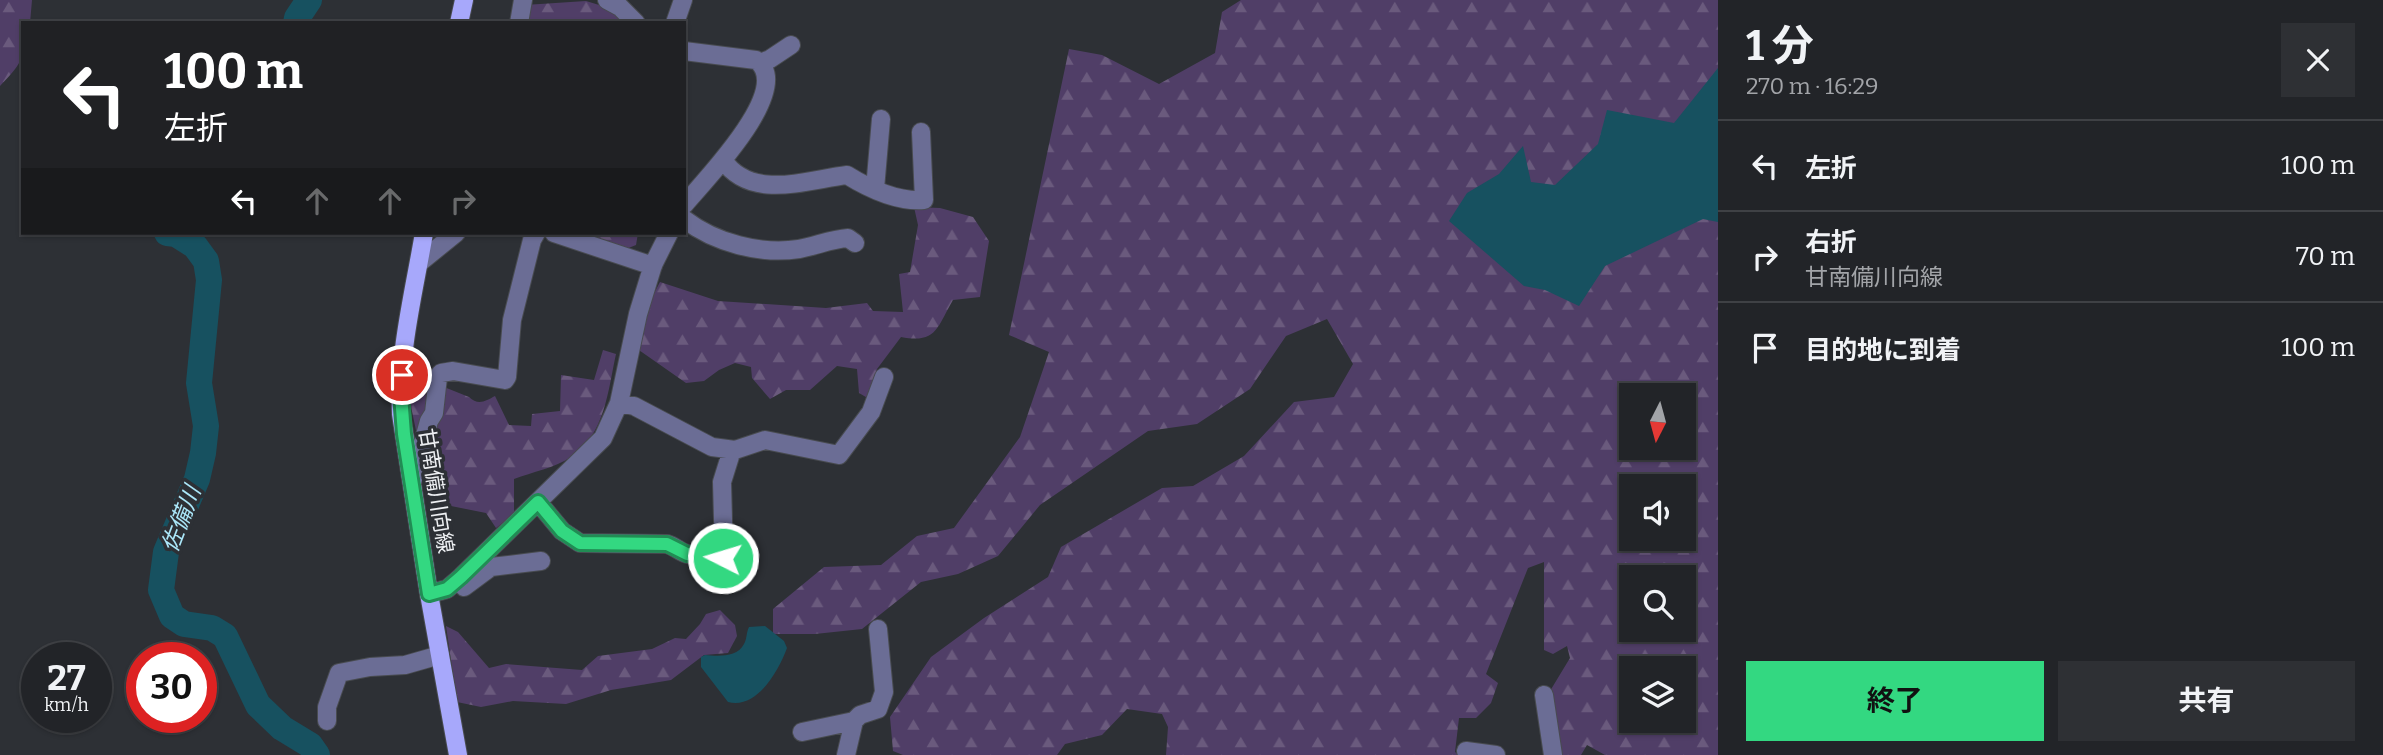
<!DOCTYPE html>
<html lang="ja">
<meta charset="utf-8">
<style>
body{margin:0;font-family:Bitter,"Noto Sans JP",serif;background:#2e3034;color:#f1f3f6;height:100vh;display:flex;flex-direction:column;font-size:26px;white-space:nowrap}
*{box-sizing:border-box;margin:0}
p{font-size:23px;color:#a2a4a8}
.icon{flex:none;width:38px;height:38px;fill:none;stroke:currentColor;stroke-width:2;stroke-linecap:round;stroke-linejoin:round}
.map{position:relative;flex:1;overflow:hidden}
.details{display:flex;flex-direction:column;background:#222428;width:665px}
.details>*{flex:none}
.guide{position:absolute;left:21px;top:21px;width:665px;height:214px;border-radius:0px;box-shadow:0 2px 5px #0004,0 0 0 2px #3f4145;background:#202124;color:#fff;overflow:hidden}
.needle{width:46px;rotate:186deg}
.fabs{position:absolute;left:1619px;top:383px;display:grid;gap:14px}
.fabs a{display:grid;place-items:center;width:77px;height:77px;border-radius:0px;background:#222428;box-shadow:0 2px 5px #0004,0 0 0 2px #3f4145;font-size:35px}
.speed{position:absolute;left:21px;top:642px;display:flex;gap:14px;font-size:35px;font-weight:700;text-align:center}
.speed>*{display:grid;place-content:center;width:91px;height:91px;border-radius:50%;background:#222428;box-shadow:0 2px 5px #0004,0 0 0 2px #3f4145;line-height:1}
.speed small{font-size:18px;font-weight:400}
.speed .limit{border:10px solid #d22;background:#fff;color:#111}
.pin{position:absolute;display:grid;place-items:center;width:60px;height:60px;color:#fff;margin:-30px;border:4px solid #fff;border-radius:50%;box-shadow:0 2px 7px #0007}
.me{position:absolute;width:77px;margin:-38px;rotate:275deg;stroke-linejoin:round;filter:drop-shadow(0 0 5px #0008)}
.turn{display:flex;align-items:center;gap:24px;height:147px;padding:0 28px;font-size:32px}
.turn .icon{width:91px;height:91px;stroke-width:2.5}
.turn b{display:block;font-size:49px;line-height:60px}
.lanes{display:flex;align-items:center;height:66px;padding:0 28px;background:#0003;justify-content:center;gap:35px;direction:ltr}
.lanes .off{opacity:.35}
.round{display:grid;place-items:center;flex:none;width:74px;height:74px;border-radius:0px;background:#2e3034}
.overview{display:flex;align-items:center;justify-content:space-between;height:119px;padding:0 28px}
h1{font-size:42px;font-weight:700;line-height:52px}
.action{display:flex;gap:14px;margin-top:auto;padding:14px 28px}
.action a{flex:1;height:80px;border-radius:0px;background:#33d881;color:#111;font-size:28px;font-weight:700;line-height:80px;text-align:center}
.action a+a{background:#2e3034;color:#f1f3f6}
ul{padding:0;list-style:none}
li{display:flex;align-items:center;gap:21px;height:91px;padding:0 28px;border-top:2px solid #3f4145}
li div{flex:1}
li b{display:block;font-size:26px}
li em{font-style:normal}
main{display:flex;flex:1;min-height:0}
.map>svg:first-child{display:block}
.forest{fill:url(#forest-firs);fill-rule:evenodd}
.water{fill:#175160}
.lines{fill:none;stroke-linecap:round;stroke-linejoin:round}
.river{stroke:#175160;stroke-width:26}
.minor-casing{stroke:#484b50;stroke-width:20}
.major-casing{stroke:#484b50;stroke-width:20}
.minor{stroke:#6b6d95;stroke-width:18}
.major{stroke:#a7a8fb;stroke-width:18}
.route-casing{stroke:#218c54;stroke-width:18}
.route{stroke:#33d881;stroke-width:12}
.labels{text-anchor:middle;stroke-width:7;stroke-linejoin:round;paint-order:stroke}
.street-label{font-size:21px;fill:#eef0f3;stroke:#2d3035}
.water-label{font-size:23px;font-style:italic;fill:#abe7f9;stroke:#2d3035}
</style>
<main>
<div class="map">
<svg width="1718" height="755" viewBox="0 0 1718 755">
<defs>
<pattern id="forest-firs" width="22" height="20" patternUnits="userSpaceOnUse" patternTransform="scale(1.75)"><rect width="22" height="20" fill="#503e67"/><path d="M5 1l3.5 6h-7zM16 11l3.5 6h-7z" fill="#6a5a7d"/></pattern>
</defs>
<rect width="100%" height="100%" fill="#2d3035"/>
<path class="forest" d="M0,0H32L30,23H23C23,60 26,58 0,86Z
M1241,0H1718V755H1605L1587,745L1581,755H1558L1550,691L1570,658L1567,646L1553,654L1544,650V562L1528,568L1486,674L1498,683L1491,703L1476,718H1459L1455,752L1459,755H1166L1168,727L1162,714L1127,709L1102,735L1065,744L1057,755H903L893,751L890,717L931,657L984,618L1048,577L1061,547L1162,488L1193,486L1244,456L1294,402L1334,397L1353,364L1327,319L1286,336L1250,389L1197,424L1148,431L1040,505L998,556L958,574L921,582L862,629L815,634H773V609L824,567L881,565L917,536L954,528L1020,437L1049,352L1009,335L1069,49L1102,55L1159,84L1215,53L1222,12ZM1631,396H1684V448H1631ZM1631,486H1684V539H1631ZM1631,578H1684V630H1631ZM1631,668H1684V721H1631Z
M586,1L609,8L627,23H523L525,5Z
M914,207L940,208L973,217L989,241L980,297L953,300C937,327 937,344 901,337L877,369L871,400L859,393L857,369L837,366L810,390H786L770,399L752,378L751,367L735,363L719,370L704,381L686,383L636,348L651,299L660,282L718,301L826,308L867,303L873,311L903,312L899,274L910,272L918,225Z
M590,233H638L636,245L621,251L588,238Z
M603,350L616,354C608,390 605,435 571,457C555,468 532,472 514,479V514L496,528L486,513L431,502L409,397L419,371L428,365L434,383L469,397C478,406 486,401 495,396L509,425L531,426L532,414L560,411L561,375L594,380Z
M720,610L735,625L737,636L728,653L704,655L671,680L611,690L566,704L513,701L481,707L457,702L446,626L458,632L489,668L506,664L582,670L598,656L652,649L675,638L686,639L700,624L706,614Z"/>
<path class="water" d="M1718,68V222L1703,219L1605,266L1579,306L1545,290L1524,286L1449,221L1467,193L1499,174L1523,146L1531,182L1555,185L1598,144L1607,110L1674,123Z
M765,626L784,641L787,648C779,670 757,710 728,702L701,667V657L705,655C717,656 737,658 744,644C747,639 746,633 749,627Z"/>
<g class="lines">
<path class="river" d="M296,23L297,18L309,0
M167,233L176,234L195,246L206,261L209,280L199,383L206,426L203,453L197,479L166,552L161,590L172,616L184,624L212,628L225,636L258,705L282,728L310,745L317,755"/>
<defs>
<path id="minor" d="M607,0L620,7L636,23
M519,23L523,0
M675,23L683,0
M684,51L756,60C796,88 704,181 684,205
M760,63L770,59L791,45
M723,160C751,201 806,180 847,175C868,188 898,202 924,200L921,132
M875,189L881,119
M684,219C715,243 761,255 799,249C816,246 831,239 848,238L855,243
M554,233L653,266
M419,263L456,233
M619,403L634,406L712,447L735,450L765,440L839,455L871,412L884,377
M412,483L429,421L434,413L438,377L441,373L453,371L505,380L507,377L512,320L532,240L536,233
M538,502L562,531L580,543L667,544C675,546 681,553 688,554C700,557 712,553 724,557
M727,579L724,557L722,482L732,450
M464,587L491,567L541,561
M429,594L447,589L461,577L603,438L619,403L638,314L653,265L669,233
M1544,695L1553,755
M327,721V707L339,673L370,667L405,665L440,655
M802,732L854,721
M1466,751L1496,755
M846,755L854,721L860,715L878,709L884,692L878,629"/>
<path id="major" d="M459,23L464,0
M424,233C414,292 398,354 401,414L429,594L458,755"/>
</defs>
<use href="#minor" class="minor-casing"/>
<use href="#major" class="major-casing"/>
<use href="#minor" class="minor"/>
<use href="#major" class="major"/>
</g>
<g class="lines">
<defs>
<path id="route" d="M402,375L401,395L404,434L429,594L447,589L461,577L538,502L562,531L580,543L667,544L687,554L712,555L723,558"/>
</defs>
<use href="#route" class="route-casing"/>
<use href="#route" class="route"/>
</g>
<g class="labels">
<g class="street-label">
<text transform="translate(436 491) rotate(81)" y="7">甘南備川向線</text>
</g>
<g class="water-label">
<text transform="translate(181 519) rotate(-69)" y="8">佐備川</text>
</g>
</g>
</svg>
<div class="fabs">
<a><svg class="needle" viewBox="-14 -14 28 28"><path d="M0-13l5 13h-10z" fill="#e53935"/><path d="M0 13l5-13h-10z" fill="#a2a4a8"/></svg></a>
<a><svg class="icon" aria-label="sound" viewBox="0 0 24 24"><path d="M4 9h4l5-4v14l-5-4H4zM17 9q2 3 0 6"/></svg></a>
<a><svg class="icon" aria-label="search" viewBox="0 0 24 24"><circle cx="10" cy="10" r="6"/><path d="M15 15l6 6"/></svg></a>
<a><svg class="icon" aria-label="layers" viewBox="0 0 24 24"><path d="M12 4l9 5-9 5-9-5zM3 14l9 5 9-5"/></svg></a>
</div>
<div class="speed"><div>27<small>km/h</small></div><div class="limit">30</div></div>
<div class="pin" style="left:402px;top:375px;background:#d93025"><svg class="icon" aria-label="arrive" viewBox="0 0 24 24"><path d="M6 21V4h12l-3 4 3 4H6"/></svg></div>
<svg class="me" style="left:723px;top:558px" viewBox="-20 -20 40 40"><circle r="17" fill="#33d881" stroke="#fff" stroke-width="3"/><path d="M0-11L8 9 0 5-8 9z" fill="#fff"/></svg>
<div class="guide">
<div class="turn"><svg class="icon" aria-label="left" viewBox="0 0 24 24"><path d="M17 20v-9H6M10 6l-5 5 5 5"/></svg><div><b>100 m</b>左折</div></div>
<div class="lanes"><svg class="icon" aria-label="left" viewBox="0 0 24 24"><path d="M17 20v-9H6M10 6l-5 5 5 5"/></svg><svg class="icon off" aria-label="ahead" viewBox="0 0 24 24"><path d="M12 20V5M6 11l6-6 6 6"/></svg><svg class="icon off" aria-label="ahead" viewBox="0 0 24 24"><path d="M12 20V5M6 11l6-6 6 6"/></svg><svg class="icon off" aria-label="right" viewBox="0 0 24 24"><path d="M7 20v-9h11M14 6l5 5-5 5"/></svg></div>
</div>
</div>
<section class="details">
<div class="overview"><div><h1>1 分</h1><p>270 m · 16:29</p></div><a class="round"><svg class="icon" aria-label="close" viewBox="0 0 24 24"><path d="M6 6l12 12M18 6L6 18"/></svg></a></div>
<ul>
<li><svg class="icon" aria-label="left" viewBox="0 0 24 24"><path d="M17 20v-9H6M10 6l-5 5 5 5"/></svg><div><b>左折</b></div><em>100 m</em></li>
<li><svg class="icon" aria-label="right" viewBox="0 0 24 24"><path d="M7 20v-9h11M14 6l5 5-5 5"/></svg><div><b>右折</b><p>甘南備川向線</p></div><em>70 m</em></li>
<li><svg class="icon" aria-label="arrive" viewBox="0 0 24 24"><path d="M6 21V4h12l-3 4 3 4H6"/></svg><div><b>目的地に到着</b></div><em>100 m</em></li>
</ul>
<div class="action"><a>終了</a><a>共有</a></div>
</section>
</main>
